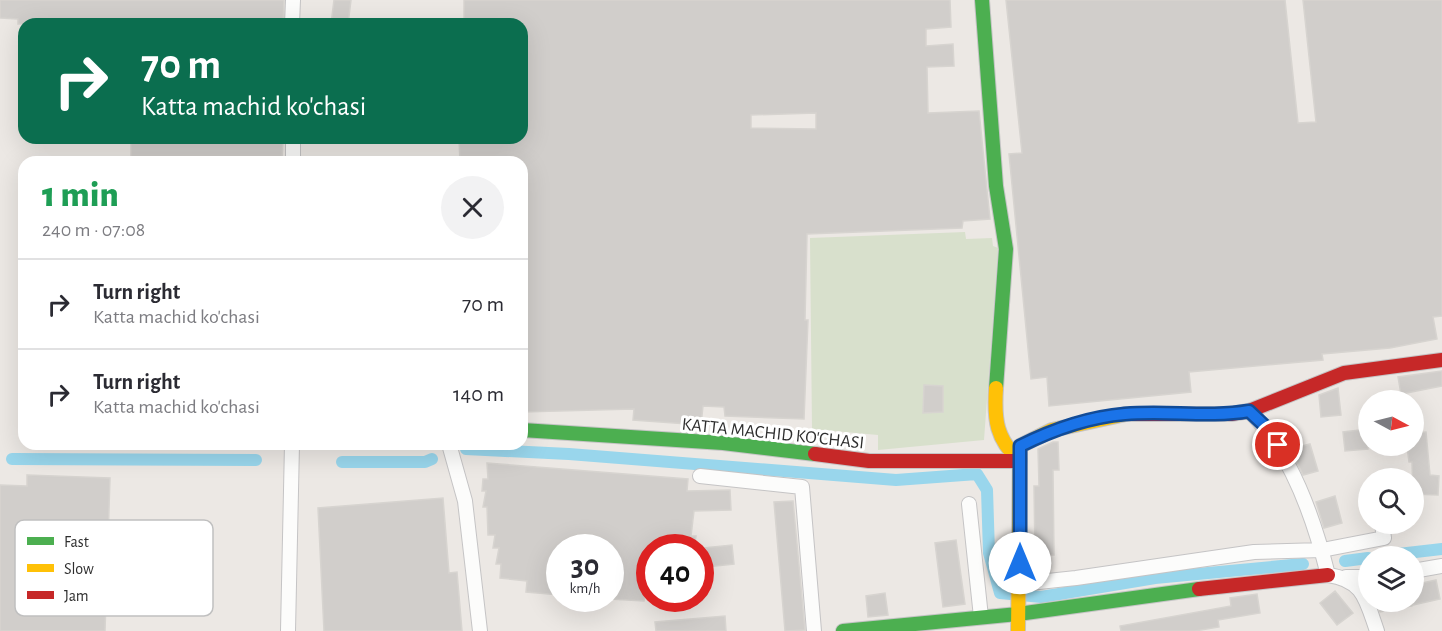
<!DOCTYPE html>
<meta charset="utf-8">
<style>
body{margin:0;font-family:"Alegreya Sans",sans-serif;background:#f2f2f3;color:#2b2b33;height:100vh;display:flex;flex-direction:column;font-size:22px;white-space:nowrap}
*{box-sizing:border-box;margin:0}
p{font-size:20px;color:#7c7c81}
.icon{flex:none;width:33px;height:33px;fill:none;stroke:currentColor;stroke-width:2;stroke-linecap:round;stroke-linejoin:round}
.map{position:relative;flex:1;overflow:hidden}
.panel{position:absolute;left:18px;top:156px;width:510px;height:294px;display:flex;flex-direction:column;background:#fff;border-radius:18px;box-shadow:0 6px 24px #0002}
.panel>*{flex:none}
.banner{position:absolute;left:18px;top:18px;width:510px;height:126px;border-radius:18px;box-shadow:0 6px 24px #0002;background:#0b6e4f;color:#fff;overflow:hidden}
.needle{width:39px;rotate:97deg}
.controls{position:absolute;left:1358px;top:390px;display:grid;gap:12px}
.controls a{display:grid;place-items:center;width:66px;height:66px;border-radius:50%;background:#fff;box-shadow:0 6px 24px #0002;font-size:30px}
.speed{position:absolute;left:546px;top:534px;display:flex;gap:12px;font-size:30px;font-weight:700;text-align:center}
.speed>*{display:grid;place-content:center;width:78px;height:78px;border-radius:50%;background:#fff;box-shadow:0 6px 24px #0002;line-height:1}
.speed small{font-size:15px;font-weight:400}
.speed .limit{border:9px solid #d22;background:#fff;color:#111}
.pin{position:absolute;display:grid;place-items:center;width:51px;height:51px;color:#fff;margin:-26px;border:3px solid #fff;border-radius:50%;box-shadow:0 2px 6px #0007}
.me{position:absolute;width:66px;margin:-33px;rotate:0deg;stroke-linejoin:round;filter:drop-shadow(0 0 4px #0008)}
.turn{display:flex;align-items:center;gap:21px;height:126px;padding:0 24px;font-size:27px}
.turn .icon{width:78px;height:78px;stroke-width:2.5}
.turn b{display:block;font-size:42px;line-height:51px}
.round{display:grid;place-items:center;flex:none;width:63px;height:63px;border-radius:32px;background:#f2f2f3}
.summary{display:flex;align-items:center;justify-content:space-between;height:102px;padding:0 24px}
h1{font-size:36px;font-weight:800;line-height:45px;color:#1e9e55}
ul{padding:0;list-style:none}
li{display:flex;align-items:center;gap:18px;height:90px;padding:0 24px;border-top:2px solid #e1e1e2}
li div{flex:1}
li b{display:block;font-size:22px}
li em{font-style:normal}
.map>svg:first-child{display:block}
.cemetery{fill:#d8e0cc}
.lines{fill:none;stroke-linecap:round;stroke-linejoin:round}
.canal{stroke:#99d6ec;stroke-width:12}
.building{fill:#d1cecb;stroke:#d7d4d0;stroke-width:1.5;fill-rule:evenodd}
.street-casing{stroke:#c5c4c5;stroke-width:16}
.fast-casing{stroke:#c5c4c5;stroke-width:16}
.slow-casing{stroke:#c5c4c5;stroke-width:16}
.jam-casing{stroke:#c5c4c5;stroke-width:16}
.street{stroke:#fcfcfb;stroke-width:14}
.fast{stroke:#4caf50;stroke-width:14}
.slow{stroke:#ffc107;stroke-width:14}
.jam{stroke:#c62828;stroke-width:14}
.route-casing{stroke:#114b97;stroke-width:15}
.route{stroke:#1a73e8;stroke-width:10}
.labels{text-anchor:middle;stroke-width:6;stroke-linejoin:round;paint-order:stroke}
.street-label{font-size:18px;fill:#2e2e2e;stroke:#fff}
.key{fill:#fff;stroke:#c0c0c0;stroke-width:1.5}
.key-label{font-size:16px;fill:#2e2e2e}
</style>
<div class="map">
<svg width="1442" height="631" viewBox="0 0 1442 631">
<rect width="100%" height="100%" fill="#ece8e4"/>
<path class="cemetery" d="M965,232L966,239L992,238L993,246L998,248L984,440L878,450V435L812,429L810,238Z"/>
<g class="lines">
<path class="canal" d="M466,449L569,454L896,480L977,474L987,490L989,553L1000,593L1041,597L1155,578L1303,564
M12,459L256,460
M342,462H425L432,459
M1381,556L1442,549
M1345,561L1368,558"/>
</g>
<path class="building" d="M0,0H284L283,24H18V19L0,18Z
M334,0H351L348,24H331Z
M464,0H950L951,27L926,29V46L953,44L954,66L927,67L928,113L979,111L990,219L963,221L962,228L807,234L805,320H808L804,419L725,416L724,407L703,406L701,425L633,420L634,409L522,412V162H460L459,138H522V24H464ZM816,113V129L751,128V115Z
M1006,0H1285L1298,123L1316,122L1303,0H1442V316L1433,317L1437,339L1390,348L1322,354L1323,360L1189,372L1191,392L1049,406L1047,377L1031,379L1009,154L1022,153Z
M131,138H283L282,162H131Z
M1442,371V386L1401,394L1398,377Z
M924,385L943,386V412L923,413Z
M1338,388L1341,415L1321,417L1319,395Z
M1368,429V449L1345,451L1343,432Z
M1426,432L1430,475L1439,476L1438,495L1413,494L1412,462H1409L1407,446H1413V433Z
M1053,442H1058L1059,470H1053L1054,555H1035L1034,486H1039L1038,449Z
M1310,444L1318,471L1303,475L1291,449Z
M487,463L688,479L687,491L730,490L731,510L694,511L691,536H696L694,548H650V596H645L644,601L610,599V548H560V595L526,592L527,581L500,578L501,564H496L499,548H493L495,535H488L487,507H483L486,491H482L483,479H488Z
M27,475L110,478L105,631H0V485L27,486Z
M1335,496L1342,523L1324,528L1316,502Z
M443,498L449,573L457,572L462,631H324L318,508Z
M793,501L805,630L785,631L774,502Z
M956,540L965,604L943,607L935,543Z
M732,545L734,564L706,567L704,548Z
M1436,580L1440,599L1413,605V585Z
M1335,591L1353,613L1337,625L1320,603Z
M885,593L888,615L868,617L866,596Z
M1257,594L1260,613L1218,620L1219,627L1195,631H1121L1120,626L1231,606L1230,598Z
M1376,602H1412V606L1380,612Z
M725,616L726,631H656L655,622Z"/>
<g class="lines">
<defs>
<path id="street" d="M292,24L293,0
M293,138V162
M1249,411C1291,451 1314,519 1328,575C1364,580 1366,600 1377,631
M449,444L465,501L480,631
M700,476L802,487L814,631
M969,504L981,617
M1413,571L1442,566
M1346,577H1368
M1020,584L1076,578L1254,552L1322,550L1384,538L1382,524
M288,631L292,444"/>
<path id="fast" d="M982,0L996,186L1006,249L996,388
M522,430L723,443L815,454
M843,631L1018,614L1199,589"/>
<path id="slow" d="M996,388C994,420 996,439 1020,461
M1018,631L1020,446L1052,430L1126,414"/>
<path id="jam" d="M1126,414H1231L1249,411L1344,373L1442,360
M815,454L869,461H1020
M1199,589L1328,575"/>
</defs>
<use href="#street" class="street-casing"/>
<use href="#fast" class="fast-casing"/>
<use href="#slow" class="slow-casing"/>
<use href="#jam" class="jam-casing"/>
<use href="#street" class="street"/>
<use href="#fast" class="fast"/>
<use href="#slow" class="slow"/>
<use href="#jam" class="jam"/>
</g>
<g class="lines">
<defs>
<path id="route" d="M1020,563V446C1052,430 1089,417 1125,414C1166,410 1208,418 1249,411L1267,428L1278,445"/>
</defs>
<use href="#route" class="route-casing"/>
<use href="#route" class="route"/>
</g>
<g class="labels">
<g class="street-label">
<text transform="translate(773 433) rotate(6)" y="6">KATTA MACHID KO'CHASI</text>
</g>
</g>
<rect x="15" y="520" width="198" height="96" rx="9" class="key"/>
<rect x="27" y="537" width="27" height="8" fill="#4caf50"/>
<rect x="27" y="564" width="27" height="8" fill="#ffc107"/>
<rect x="27" y="591" width="27" height="8" fill="#c62828"/>
<g class="key-label">
<text x="64" y="547">Fast</text>
<text x="64" y="574">Slow</text>
<text x="64" y="601">Jam</text>
</g>
</svg>
<div class="controls">
<a><svg class="needle" viewBox="-14 -14 28 28"><path d="M0-13l5 13h-10z" fill="#e53935"/><path d="M0 13l5-13h-10z" fill="#7c7c81"/></svg></a>
<a><svg class="icon" aria-label="search" viewBox="0 0 24 24"><circle cx="10" cy="10" r="6"/><path d="M15 15l6 6"/></svg></a>
<a><svg class="icon" aria-label="layers" viewBox="0 0 24 24"><path d="M12 4l9 5-9 5-9-5zM3 14l9 5 9-5"/></svg></a>
</div>
<div class="speed"><div>30<small>km/h</small></div><div class="limit">40</div></div>
<div class="pin" style="left:1278px;top:445px;background:#d93025"><svg class="icon" aria-label="arrive" viewBox="0 0 24 24"><path d="M6 21V4h12l-3 4 3 4H6"/></svg></div>
<svg class="me" style="left:1020px;top:563px" viewBox="-20 -20 40 40"><circle r="19" fill="#fff"/><path d="M0-13L10 11 0 6-10 11z" fill="#1a73e8"/></svg>
<div class="banner">
<div class="turn"><svg class="icon" aria-label="right" viewBox="0 0 24 24"><path d="M7 20v-9h11M14 6l5 5-5 5"/></svg><div><b>70 m</b>Katta machid ko'chasi</div></div>
</div>
<section class="panel">
<div class="summary"><div><h1>1 min</h1><p>240 m · 07:08</p></div><a class="round"><svg class="icon" aria-label="close" viewBox="0 0 24 24"><path d="M6 6l12 12M18 6L6 18"/></svg></a></div>
<ul>
<li><svg class="icon" aria-label="right" viewBox="0 0 24 24"><path d="M7 20v-9h11M14 6l5 5-5 5"/></svg><div><b>Turn right</b><p>Katta machid ko'chasi</p></div><em>70 m</em></li>
<li><svg class="icon" aria-label="right" viewBox="0 0 24 24"><path d="M7 20v-9h11M14 6l5 5-5 5"/></svg><div><b>Turn right</b><p>Katta machid ko'chasi</p></div><em>140 m</em></li>
</ul>
</section>
</div>
